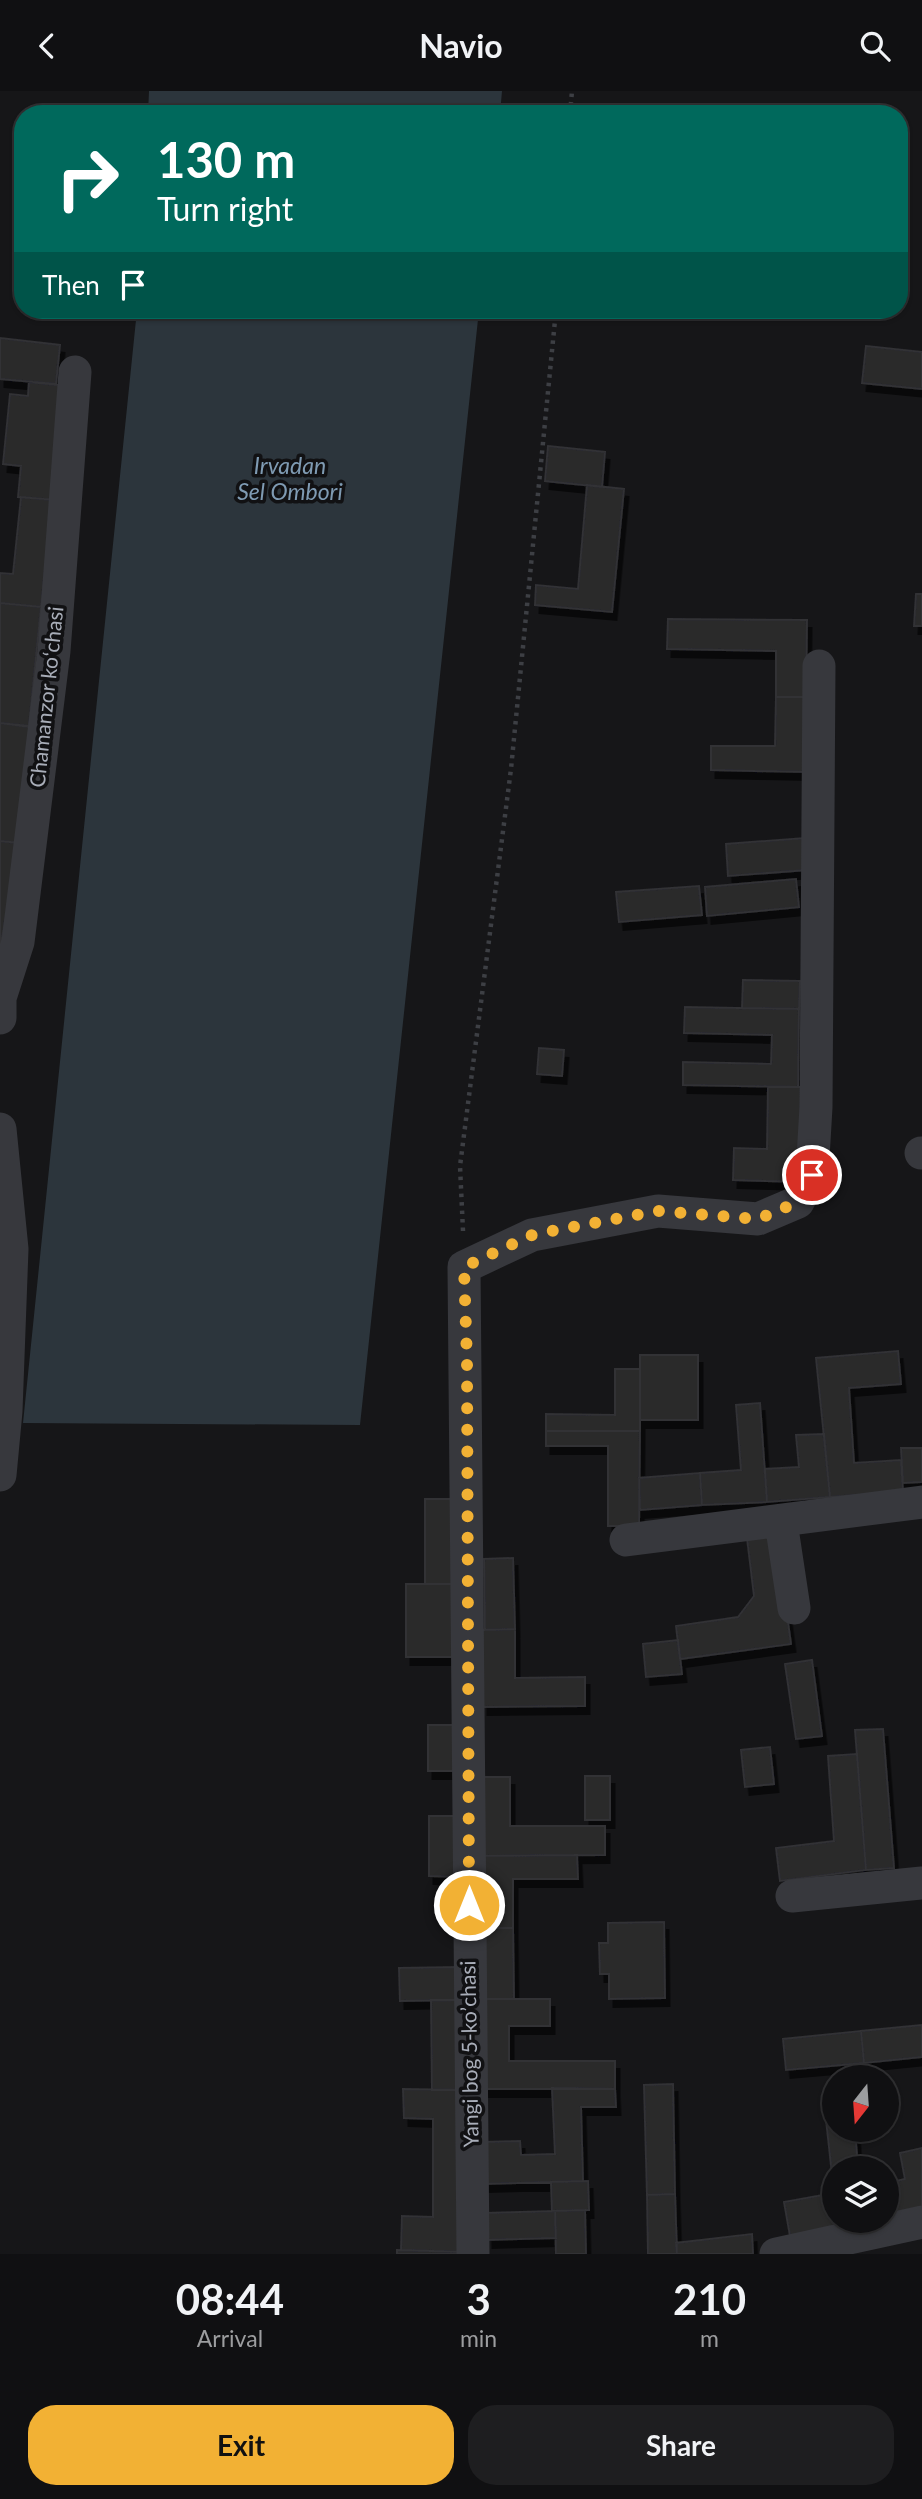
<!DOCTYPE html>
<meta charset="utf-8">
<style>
body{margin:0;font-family:Lato,sans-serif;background:#1e1e20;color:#f1f3f6;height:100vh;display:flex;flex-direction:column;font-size:26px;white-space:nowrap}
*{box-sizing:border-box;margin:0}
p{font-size:23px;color:#9c9d9f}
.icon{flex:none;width:38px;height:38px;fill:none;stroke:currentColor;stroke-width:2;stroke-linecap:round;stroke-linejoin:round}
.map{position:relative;height:2163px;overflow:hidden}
.drawer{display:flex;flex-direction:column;background:#101012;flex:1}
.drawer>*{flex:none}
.guide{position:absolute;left:14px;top:14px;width:894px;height:214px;border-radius:28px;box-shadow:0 2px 5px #0004,0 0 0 2px #303032;background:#00695c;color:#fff;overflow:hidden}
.needle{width:46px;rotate:197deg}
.controls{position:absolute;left:822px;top:1974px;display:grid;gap:14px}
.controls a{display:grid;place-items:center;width:77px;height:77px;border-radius:50%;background:#101012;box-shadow:0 2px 5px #0004,0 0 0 2px #303032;font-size:35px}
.pin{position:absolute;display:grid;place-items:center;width:60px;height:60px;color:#fff;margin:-30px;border:4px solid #fff;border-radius:50%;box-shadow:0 2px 7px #0007}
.me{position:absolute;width:77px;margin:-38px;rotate:0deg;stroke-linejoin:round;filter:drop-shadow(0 0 5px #0008)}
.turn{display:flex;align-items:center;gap:24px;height:147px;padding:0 28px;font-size:32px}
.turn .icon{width:91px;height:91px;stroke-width:2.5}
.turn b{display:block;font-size:49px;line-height:60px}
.then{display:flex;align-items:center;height:66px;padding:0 28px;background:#0003;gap:14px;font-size:26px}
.eta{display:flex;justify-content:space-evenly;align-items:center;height:119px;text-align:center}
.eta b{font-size:42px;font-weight:700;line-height:49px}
.button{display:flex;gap:14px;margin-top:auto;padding:14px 28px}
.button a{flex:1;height:80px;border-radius:28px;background:#f2b134;color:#111;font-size:28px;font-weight:700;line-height:80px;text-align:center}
.button a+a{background:#1e1e20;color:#f1f3f6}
header{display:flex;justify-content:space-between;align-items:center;height:91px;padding:0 28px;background:#101012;font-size:32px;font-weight:700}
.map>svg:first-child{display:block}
.water{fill:#2c353c}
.building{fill:#29292c;stroke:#303034;stroke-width:2;filter:url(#shadow)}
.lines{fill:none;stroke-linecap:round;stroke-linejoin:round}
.path{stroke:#3d3f44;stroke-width:4.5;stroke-dasharray:3.5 5;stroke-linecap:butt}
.minor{stroke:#37383d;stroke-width:33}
.route{stroke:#f2b134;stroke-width:12;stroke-dasharray:0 21.6}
.labels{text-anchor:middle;stroke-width:7;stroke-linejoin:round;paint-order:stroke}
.street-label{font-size:21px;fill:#a8adb8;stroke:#111113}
.water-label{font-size:23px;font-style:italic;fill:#7f9bb3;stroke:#111113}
</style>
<header><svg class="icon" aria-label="back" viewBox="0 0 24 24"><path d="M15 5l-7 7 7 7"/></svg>Navio<svg class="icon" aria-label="search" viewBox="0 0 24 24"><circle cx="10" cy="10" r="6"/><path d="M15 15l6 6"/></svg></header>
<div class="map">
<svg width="922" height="2163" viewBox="0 0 922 2163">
<defs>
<filter id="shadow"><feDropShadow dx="4.5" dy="8" stdDeviation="0" flood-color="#0009"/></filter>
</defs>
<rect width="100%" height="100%" fill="#161618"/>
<path class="water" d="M149,0H502L500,23H148Z
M137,219H479L360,1334L23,1332Z"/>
<path class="building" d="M0,247L60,254L56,293L0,288Z
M866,255L922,261V298L862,292Z
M29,291L68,295L56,409L18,406L21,375L3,373L10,303L28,305Z
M548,355L605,361L602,396L545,390Z
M587,394L624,398L612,521L535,514L536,494L578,498Z
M21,406L53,409L41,516L0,512V482L13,483Z
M916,503H922V535H914Z
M0,512L41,516L29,635L0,632Z
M668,528L807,529L806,606H776V560L667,558Z
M776,606H806L805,681L711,679V655H775Z
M0,632L30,636L18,752L0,750Z
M805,747L807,779L728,785L726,753Z
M0,750L20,752L0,857Z
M796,788L799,816L707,825L705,796Z
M699,795L702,824L619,831L616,801Z
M743,889L800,890L799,918L742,917Z
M685,916L799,918L798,996L683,994V971L771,973L772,944L684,942Z
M539,957L564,959L562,985L537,983Z
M768,996H801L800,1091L733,1089L734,1057L767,1058Z
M898,1260L901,1293L849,1297L854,1372L901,1369L903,1401L830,1406L816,1267Z
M640,1264H698V1329H640Z
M615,1278H640V1340H546V1323L615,1324Z
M760,1312L767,1411L702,1414L700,1382L741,1379L736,1314Z
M546,1340H640L639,1435H608V1355H546Z
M824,1343L830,1406L767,1411L765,1378L799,1376L796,1344Z
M901,1357H922V1391L903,1392Z
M700,1382L702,1414L640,1419L639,1387Z
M425,1408H457V1493H425Z
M776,1444L791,1553L680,1568L676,1535L738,1526L754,1505L747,1447Z
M513,1467L515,1538L485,1539L484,1468Z
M406,1493H457V1566H406Z
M515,1538V1587L585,1586V1615L483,1616L482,1539Z
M678,1549L682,1583L646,1586L643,1553Z
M812,1569L822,1645L796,1648L785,1573Z
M428,1634H457L456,1680H428Z
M883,1638L894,1777L866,1779L855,1639Z
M770,1656L774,1693L745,1696L741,1659Z
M857,1663L866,1779L780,1790L776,1757L834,1750L828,1665Z
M585,1685H610V1729H585Z
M480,1686H510V1735H605V1764L480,1765Z
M429,1725H460L459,1786L429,1785Z
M577,1764L578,1788H513V1837H480V1765Z
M664,1831L665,1907L609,1908V1883H600L599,1852H608V1832Z
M480,1837H513L514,1908H481Z
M458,1876L459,1909L400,1910L399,1877Z
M481,1908H550V1935H509V1970H615V1998H481Z
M431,1909H464V1999H432Z
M922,1934V1966L864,1972L861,1940Z
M861,1940L864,1972L786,1979L783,1948Z
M673,1993L675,2103L647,2104L644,1994Z
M552,1997L615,1998L616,2016H581L583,2090L483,2093L482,2051L520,2050L521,2064L555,2063Z
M403,1998L464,1999V2161L401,2159L402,2125L433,2126V2028L404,2027Z
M835,1999V2039H855L858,2077H835V2130H867L790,2145L784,2111L834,2102L823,2001Z
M922,2057V2120L887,2127V2092L905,2088L900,2062Z
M588,2090L589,2119L552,2120L551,2091Z
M675,2103L677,2163H648L647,2104Z
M585,2119L586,2163H556L555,2120Z
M555,2120L556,2147L488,2149L487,2122Z
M752,2143L753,2163H677L676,2152Z
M397,2159L464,2161V2163H397Z"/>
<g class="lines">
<path class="path" d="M570,23L572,0
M463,1140L460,1075L511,678L556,219"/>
<path class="minor" d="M0,927V907L18,851L54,560L75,281
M0,1038L12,1158L6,1320L0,1384
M921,1062H922
M781,1431L794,1517
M626,1449L922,1411
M792,1805L922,1792
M473,2163L464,1176L532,1144L658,1120L758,1128L798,1111L812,1084L816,1016L819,575
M776,2163L922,2131"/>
</g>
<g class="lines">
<path class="route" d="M469,1814L467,1270L464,1176L532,1144L557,1139L658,1120L758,1128L798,1111L812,1084"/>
</g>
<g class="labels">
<g class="street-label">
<text transform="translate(47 606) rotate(-84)" y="7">Chamanzor koʻchasi</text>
<text transform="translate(470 1963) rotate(-91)" y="7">Yangi bog 5-koʼchasi</text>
</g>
<g class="water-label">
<text x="290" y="383">Irvadan<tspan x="290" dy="26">Sel Ombori</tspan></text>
</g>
</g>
</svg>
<div class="controls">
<a><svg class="needle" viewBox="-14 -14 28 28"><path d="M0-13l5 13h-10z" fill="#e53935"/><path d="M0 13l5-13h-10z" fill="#9c9d9f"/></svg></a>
<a><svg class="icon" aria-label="layers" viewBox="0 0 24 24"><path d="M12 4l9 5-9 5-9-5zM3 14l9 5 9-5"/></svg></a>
</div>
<div class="pin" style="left:812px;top:1084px;background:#d93025"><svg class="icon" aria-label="arrive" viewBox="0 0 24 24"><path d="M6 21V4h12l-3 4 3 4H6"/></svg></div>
<svg class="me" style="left:469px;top:1814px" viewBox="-20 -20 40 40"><circle r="17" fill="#f2b134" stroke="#fff" stroke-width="3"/><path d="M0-11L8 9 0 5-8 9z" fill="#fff"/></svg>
<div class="guide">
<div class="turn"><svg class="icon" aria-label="right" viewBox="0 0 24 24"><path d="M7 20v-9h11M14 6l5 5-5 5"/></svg><div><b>130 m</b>Turn right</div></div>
<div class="then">Then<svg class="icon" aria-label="arrive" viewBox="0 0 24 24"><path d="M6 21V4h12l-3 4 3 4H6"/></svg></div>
</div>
</div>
<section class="drawer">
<div class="eta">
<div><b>08:44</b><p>Arrival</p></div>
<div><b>3</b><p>min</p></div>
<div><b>210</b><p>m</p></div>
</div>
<div class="button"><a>Exit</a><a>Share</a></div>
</section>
